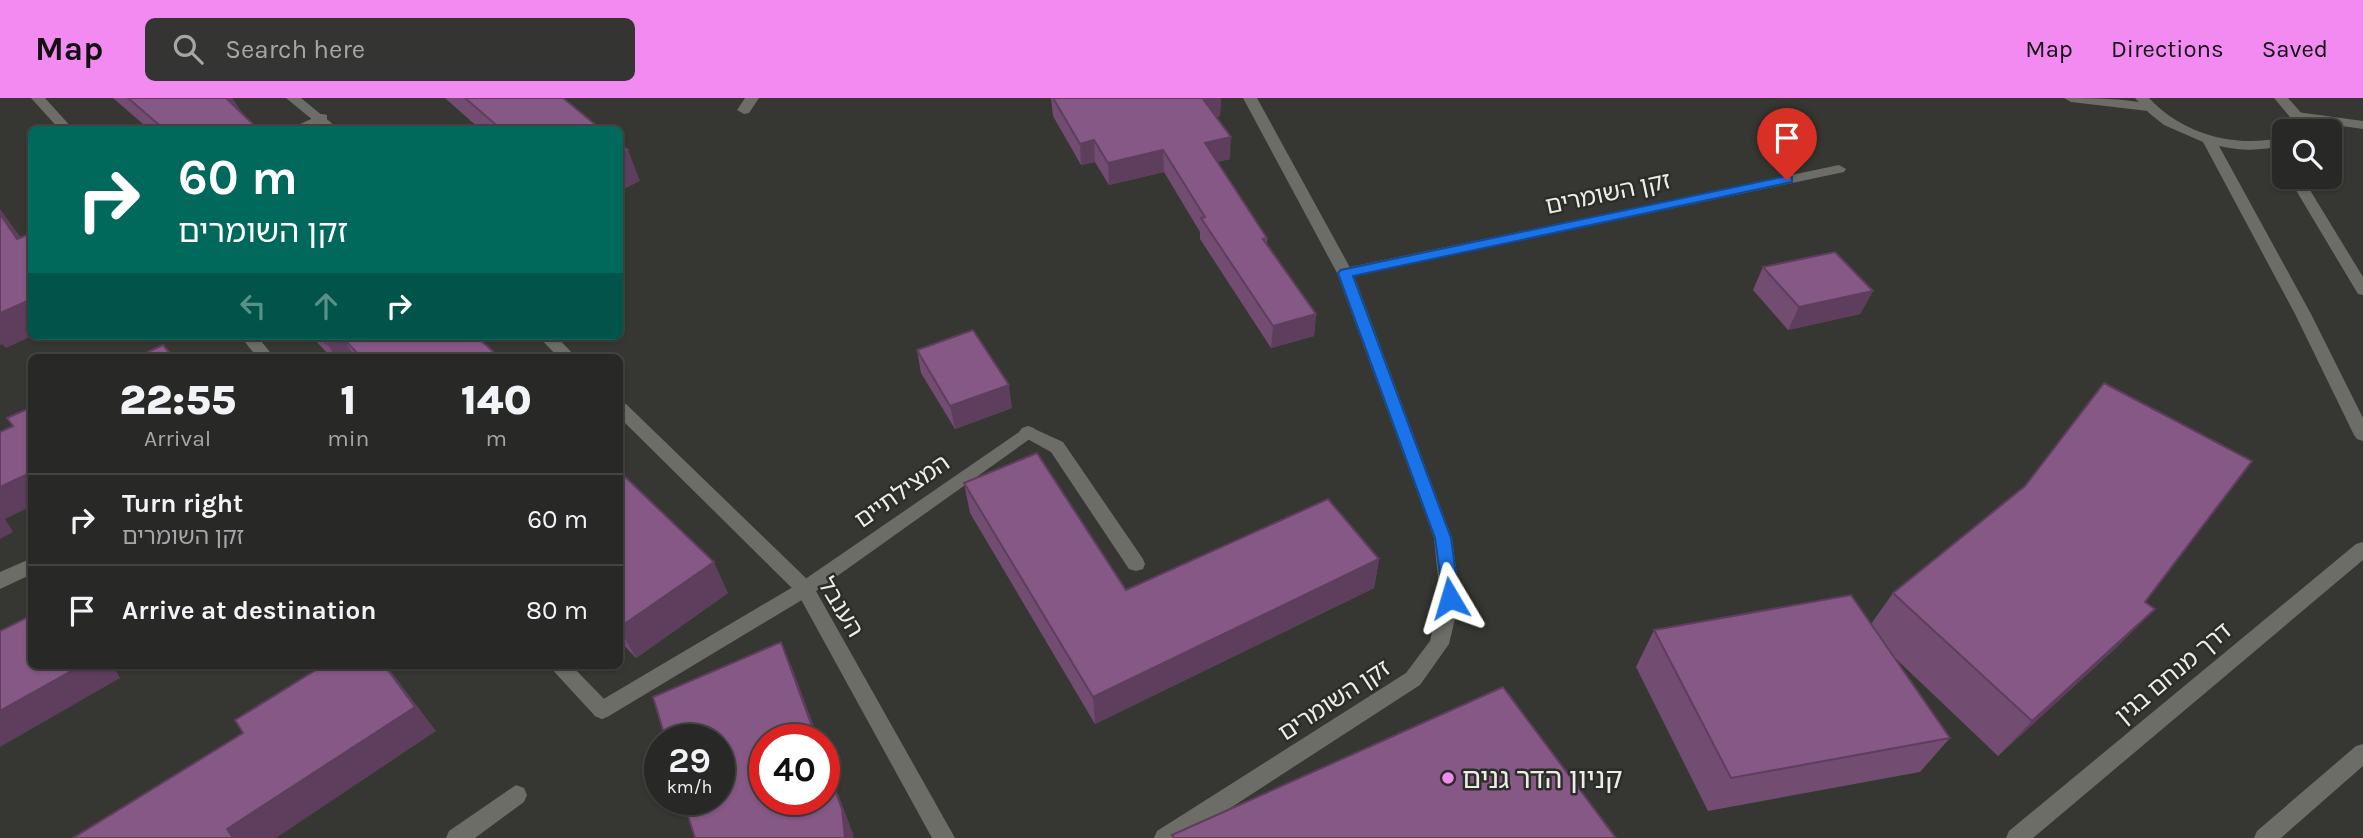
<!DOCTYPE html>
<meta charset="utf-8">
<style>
body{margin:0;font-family:Karla,"Noto Sans Hebrew",sans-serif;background:#343532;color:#f1f3f6;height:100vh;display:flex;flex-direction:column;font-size:26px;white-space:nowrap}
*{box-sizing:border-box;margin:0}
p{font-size:23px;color:#a5a6a7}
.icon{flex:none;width:38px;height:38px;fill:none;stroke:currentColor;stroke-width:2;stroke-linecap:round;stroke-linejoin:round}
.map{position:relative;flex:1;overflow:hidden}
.sheet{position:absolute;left:28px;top:256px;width:595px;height:315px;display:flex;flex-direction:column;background:#282926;border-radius:10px;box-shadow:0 2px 5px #0004,0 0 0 2px #444543}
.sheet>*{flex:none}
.hud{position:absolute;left:28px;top:28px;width:595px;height:214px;border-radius:10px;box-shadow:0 2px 5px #0004,0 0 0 2px #444543;background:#00695c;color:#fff;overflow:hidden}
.fabs{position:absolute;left:2272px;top:21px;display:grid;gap:14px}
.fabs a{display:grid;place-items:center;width:70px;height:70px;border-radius:10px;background:#282926;box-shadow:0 2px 5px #0004,0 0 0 2px #444543;font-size:35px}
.speed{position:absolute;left:644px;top:626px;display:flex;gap:14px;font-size:35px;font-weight:700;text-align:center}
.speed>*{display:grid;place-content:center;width:91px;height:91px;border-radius:50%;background:#282926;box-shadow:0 2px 5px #0004,0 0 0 2px #444543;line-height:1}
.speed small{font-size:18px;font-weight:400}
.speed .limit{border:10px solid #d22;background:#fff;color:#111}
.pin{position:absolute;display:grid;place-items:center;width:60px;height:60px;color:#fff;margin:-72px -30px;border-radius:50% 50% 50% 0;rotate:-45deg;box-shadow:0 0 7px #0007}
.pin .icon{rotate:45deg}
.me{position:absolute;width:77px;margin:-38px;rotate:353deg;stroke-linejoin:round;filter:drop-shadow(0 0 5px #0008)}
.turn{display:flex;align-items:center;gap:24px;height:147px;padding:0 35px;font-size:32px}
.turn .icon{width:91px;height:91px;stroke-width:2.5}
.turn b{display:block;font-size:49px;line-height:60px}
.lanes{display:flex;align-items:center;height:66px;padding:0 35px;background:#0003;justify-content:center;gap:35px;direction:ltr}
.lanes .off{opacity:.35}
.eta{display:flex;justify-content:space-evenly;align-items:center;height:119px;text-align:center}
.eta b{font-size:42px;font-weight:800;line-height:49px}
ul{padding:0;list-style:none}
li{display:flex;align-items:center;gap:21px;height:91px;padding:0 35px;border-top:2px solid #444543}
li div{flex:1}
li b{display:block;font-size:26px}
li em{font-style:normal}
header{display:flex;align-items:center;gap:42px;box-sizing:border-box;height:98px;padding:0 35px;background:#f28af2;color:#111}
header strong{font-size:33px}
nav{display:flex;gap:38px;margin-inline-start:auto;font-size:24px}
.search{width:490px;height:63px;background:#343532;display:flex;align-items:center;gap:18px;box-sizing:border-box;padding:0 24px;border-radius:10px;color:#a5a6a7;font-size:26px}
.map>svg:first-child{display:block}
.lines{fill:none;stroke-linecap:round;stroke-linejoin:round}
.service{fill:#6b6d66;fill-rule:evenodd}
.pedestrian{fill:#6b6d66;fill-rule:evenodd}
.minor{fill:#6b6d66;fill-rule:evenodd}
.tertiary{fill:#6b6d66;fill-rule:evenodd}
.wall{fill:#734c72}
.shaded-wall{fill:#5e3e5d}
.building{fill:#865885;stroke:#5e3e5d;stroke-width:2}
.route{fill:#1a73e8;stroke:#114b97;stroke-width:2}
.poi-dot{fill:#f28af2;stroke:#2c2d28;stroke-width:2.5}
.labels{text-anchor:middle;stroke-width:5;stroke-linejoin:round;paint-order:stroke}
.street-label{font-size:24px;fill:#ecece9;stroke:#2c2d28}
.near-poi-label{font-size:28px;fill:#ecece9;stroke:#2c2d28;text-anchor:start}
</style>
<header>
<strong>Map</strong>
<div class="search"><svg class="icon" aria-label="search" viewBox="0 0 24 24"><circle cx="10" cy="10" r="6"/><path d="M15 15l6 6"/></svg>Search here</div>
<nav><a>Map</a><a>Directions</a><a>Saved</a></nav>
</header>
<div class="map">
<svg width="2363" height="740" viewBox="0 0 2363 740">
<rect width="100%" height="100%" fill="#363732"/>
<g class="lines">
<path class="service" d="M31,0H45L74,32H60Z
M240,238H257L274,259H257Z
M1028,328L1063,344L1143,461L1145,466L1143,471L1136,473L1129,471L1051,354L1022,338L1019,334L1022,330Z
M548,567H571L609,606L612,612L609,618L602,621L595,618Z"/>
<path class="pedestrian" d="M2297,14L2363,23V31L2292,21L2290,18Z"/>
<path class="minor" d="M745,0H759L749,15L744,16L737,12Z
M2064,0C2085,0 2139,0 2155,9L2148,13L2071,4Z
M322,16L327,17V23L306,32H287Z
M1839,67L1846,71L1844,74L1345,180L1337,175L1345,170Z
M1028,328L1034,330L1037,334L1034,338L812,496L609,618L602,621L595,618L592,612L595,606L798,486Z
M32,460V476L0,491V474Z
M516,687L524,690L527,697L524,704L475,740H446L449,733Z"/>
<path class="tertiary" d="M286,0H301L340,32H325Z
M1243,0H1257L1353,175L1452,440L1460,500L1449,546L1420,587L1184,740H1154L1157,733L1406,575L1430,543L1440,500L1434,440L1337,175Z
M2135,0H2149C2182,36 2236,51 2284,39V47C2262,53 2241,53 2219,48L2311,216L2363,320V343L2357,341L2354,337L2295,216L2203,44L2164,27L2149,15Z
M2274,0H2288L2304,18L2303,33H2289L2290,19Z
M2288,79H2302L2363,179V197L2358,196Z
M538,238H556L576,259H558Z
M620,304L626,306L812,486L955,740H932L798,496L620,320Z
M2363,444V462L2033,740H2006L2009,733L2356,446Z
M2363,646V668L2281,740H2254L2257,733L2356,648Z"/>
</g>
<path class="wall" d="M113,0H232L242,15L259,32H150Z
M445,0H563L602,32H481Z
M1051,0H1221L1220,18L1216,19L1230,61L1217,64L1267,140V146L1316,216L1314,238L1271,250L1200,141V134L1164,74L1109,87L1095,64L1081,67L1053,18Z
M1763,169L1873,193L1860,216L1788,232L1753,192Z
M311,238H476L499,259H331Z
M917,252L1012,310L955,331L921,275Z
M620,374L728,495L636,560L620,543Z
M964,385L1126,492L1379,461L1374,490L1095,626L970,415Z
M1893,495L2118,548L1998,658L1893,558L1950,640L1920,674L1708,713L1636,569L1654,532L1871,526Z"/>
<path class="shaded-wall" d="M223,0H232L247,22Z
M1209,0H1221L1220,18L1203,22V1Z
M1231,39L1230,61L1205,67V45Z
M1094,42L1095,64L1081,67L1080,46Z
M628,52L640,83L620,93V57Z
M1163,52L1164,74L1109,87L1108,65Z
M0,111L32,155L17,141L0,116Z
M1873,193L1860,216L1788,232L1799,209Z
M32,201V238L6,250L2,246L0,247V215Z
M1316,216L1314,238L1271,250L1273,228Z
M342,239L355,259H336L327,246Z
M1009,287L1012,310L955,331L950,308Z
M32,374V408L5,421L13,434L0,441V389Z
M1379,461L1374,490L1095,626L1093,599Z
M714,464L728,495L636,560L620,532V529Z
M2155,511L2118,548L1998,658L2032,623Z
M781,544L793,572L819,642H817Z
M82,567H113L120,580L0,649V613Z
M384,567H386L436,633L276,740H233L227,731Z
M824,657L853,736L854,740H845L824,662Z"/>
<path class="building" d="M128,0H226L259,32H165Z
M465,0H563L602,32H502Z
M1053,0H1209L1203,1L1231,39L1205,45L1267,140L1263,141L1316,216L1273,228L1201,120L1205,119L1163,52L1108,65L1094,42L1080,46Z
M620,46L628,52L620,57Z
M0,116L17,141L32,135V201L0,215Z
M1835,154L1873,193L1799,209L1763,169Z
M973,232L1009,287L950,308L917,252Z
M320,238H476L499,259H361L342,239L327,246Z
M163,247L173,259H137Z
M2104,285L2252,363L2145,504L2155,511L2032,623L1893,495L2025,388Z
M32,309V374L0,389V334L13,328L7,320Z
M1037,355L1126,492L1328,401L1379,461L1093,599L964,385Z
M620,374L714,464L620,529Z
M1851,497L1950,640L1731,680L1654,532Z
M32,517V567H82L0,613V533Z
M781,544L817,642H765V702H824V662L842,711L845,740H695L683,702H719V642H666L653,599Z
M324,567H384L415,609L227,731L233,740H73L243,635L235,622Z
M1503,589L1616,740H1174L1172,737Z"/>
<path class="route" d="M1787,78L1792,79V84L1353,178L1451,440L1459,500L1456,505H1444L1435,440L1338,175L1341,172Z"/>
<circle class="poi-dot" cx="1448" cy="680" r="7"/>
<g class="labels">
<g class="street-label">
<text transform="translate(1608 95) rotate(-12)" y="8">זקן השומרים</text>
<text transform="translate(902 393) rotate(-35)" y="8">המצילתיים</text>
<text transform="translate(841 509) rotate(59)" y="8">הענבל</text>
<text transform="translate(2173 575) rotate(-40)" y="8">דרך מנחם בגין</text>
<text transform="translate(1334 602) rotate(-33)" y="8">זקן השומרים</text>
</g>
<g class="near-poi-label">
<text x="1462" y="690">קניון הדר גנים</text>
</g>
</g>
</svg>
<div class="fabs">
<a><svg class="icon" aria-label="search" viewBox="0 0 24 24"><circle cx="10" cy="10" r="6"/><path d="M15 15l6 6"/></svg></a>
</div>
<div class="speed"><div>29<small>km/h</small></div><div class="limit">40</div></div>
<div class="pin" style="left:1787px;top:82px;background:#d93025"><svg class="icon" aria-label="arrive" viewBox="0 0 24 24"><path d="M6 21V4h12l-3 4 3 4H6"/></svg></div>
<svg class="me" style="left:1450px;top:500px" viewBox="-20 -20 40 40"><path d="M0-17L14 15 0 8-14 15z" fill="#1a73e8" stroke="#fff" stroke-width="4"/></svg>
<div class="hud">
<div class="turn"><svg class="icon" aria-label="right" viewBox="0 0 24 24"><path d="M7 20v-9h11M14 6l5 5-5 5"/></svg><div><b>60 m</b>זקן השומרים</div></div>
<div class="lanes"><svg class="icon off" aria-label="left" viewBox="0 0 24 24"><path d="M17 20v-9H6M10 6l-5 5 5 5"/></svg><svg class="icon off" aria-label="ahead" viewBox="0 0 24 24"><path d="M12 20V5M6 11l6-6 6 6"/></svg><svg class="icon" aria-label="right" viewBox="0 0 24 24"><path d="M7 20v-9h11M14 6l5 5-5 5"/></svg></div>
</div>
<section class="sheet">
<div class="eta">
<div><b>22:55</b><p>Arrival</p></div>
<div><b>1</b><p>min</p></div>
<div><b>140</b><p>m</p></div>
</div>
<ul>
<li><svg class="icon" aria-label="right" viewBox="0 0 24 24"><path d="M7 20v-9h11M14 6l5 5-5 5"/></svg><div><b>Turn right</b><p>זקן השומרים</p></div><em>60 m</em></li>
<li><svg class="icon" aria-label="arrive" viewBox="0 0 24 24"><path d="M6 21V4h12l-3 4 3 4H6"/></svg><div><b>Arrive at destination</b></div><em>80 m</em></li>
</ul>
</section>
</div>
